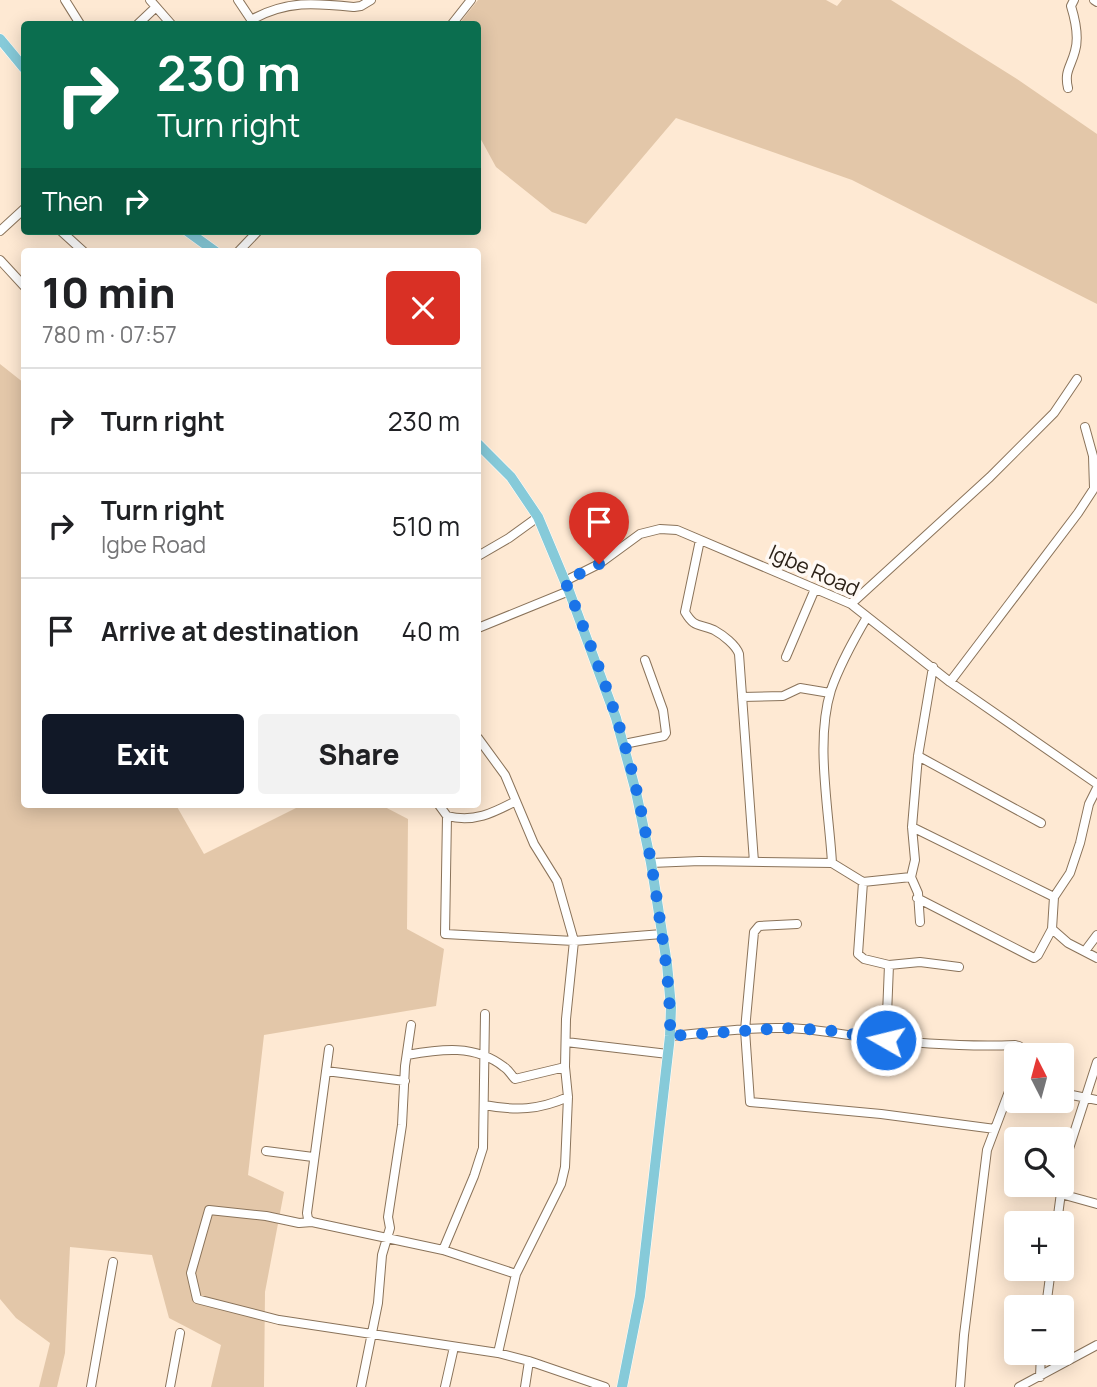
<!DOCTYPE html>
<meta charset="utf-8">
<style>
body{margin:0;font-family:Manrope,sans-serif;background:#f2f2f2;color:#202124;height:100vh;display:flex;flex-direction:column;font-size:26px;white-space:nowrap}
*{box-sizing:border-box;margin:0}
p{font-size:23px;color:#757577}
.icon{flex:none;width:38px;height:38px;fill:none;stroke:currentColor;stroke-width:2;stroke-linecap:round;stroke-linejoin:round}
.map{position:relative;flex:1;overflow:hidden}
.sheet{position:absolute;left:21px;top:248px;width:460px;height:560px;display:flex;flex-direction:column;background:#fff;border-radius:7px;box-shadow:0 4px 18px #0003}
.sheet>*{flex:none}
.guide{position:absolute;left:21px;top:21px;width:460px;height:214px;border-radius:7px;box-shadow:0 4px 18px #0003;background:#0b6e4f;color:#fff;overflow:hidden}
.needle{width:46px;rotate:354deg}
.buttons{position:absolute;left:1004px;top:1043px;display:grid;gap:14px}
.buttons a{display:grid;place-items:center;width:70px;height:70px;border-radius:7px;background:#fff;box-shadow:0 4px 18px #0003;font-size:35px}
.pin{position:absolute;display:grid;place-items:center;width:60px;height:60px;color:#fff;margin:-72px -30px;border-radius:50% 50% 50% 0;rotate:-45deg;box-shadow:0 0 7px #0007}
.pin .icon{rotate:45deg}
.me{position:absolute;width:77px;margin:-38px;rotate:278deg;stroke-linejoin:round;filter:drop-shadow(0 0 5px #0008)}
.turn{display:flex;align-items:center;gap:24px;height:147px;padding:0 21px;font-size:32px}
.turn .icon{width:91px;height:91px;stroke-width:2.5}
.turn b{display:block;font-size:49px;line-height:60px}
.then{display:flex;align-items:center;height:66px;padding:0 21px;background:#0003;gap:14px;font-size:26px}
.round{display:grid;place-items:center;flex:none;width:74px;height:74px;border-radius:7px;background:#f2f2f2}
.overview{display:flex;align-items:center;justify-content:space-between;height:119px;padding:0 21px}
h1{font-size:42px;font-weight:800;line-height:52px}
.button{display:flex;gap:14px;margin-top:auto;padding:14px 21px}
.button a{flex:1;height:80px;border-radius:7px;background:#111827;color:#fff;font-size:28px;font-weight:800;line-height:80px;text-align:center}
.button a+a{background:#f2f2f2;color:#202124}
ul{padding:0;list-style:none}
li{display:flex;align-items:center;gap:21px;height:105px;padding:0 21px;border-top:2px solid #e0e0e0}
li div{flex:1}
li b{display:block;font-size:26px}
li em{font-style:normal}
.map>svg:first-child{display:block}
.green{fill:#e3c7a9}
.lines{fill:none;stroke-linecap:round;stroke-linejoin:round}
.minor-casing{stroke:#8a735a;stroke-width:10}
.major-casing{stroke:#fff;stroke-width:11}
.minor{stroke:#fff;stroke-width:8}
.major{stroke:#86cad9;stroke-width:10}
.route{stroke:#1a73e8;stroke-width:12;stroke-dasharray:0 21.6}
.labels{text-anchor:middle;stroke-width:7;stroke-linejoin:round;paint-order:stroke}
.street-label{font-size:21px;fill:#2c2218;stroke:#fff9f4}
</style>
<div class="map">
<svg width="1097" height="1387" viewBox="0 0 1097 1387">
<rect width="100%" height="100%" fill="#fee9d3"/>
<path class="green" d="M478,0H826L837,6L842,0H891L1017,79L1097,134V304L852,180L676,118L586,224L552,212L496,167L478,134V24H459Z
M0,364L24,383V805H176L204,854L302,805H381L408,819L407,929L444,949L436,1006L264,1035L248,1175L284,1192L265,1292L264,1387H211L221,1345L169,1318L152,1255L70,1247L65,1353L57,1387H39L50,1343L16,1318L0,1299Z"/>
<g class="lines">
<defs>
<path id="minor" d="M65,0L80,24
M150,0L171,24
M238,0L254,24
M1094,0L1097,2
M251,20C287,0 315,3 354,7L361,6L371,0
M138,24L156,7
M452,24L471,0
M1068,88C1064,71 1071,67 1075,51C1079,38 1075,19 1071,6L1074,0
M0,231L24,209
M61,231L84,252
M238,252L258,231
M0,260L24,286
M1085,427L1093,456L1094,488
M700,540L685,612C695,629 699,623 714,630C723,635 736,645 739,654L754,862
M478,556L509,538L538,517
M565,581L599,564L640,534L660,529L677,530L851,604L950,682L1097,784
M851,604L990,477L1054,413L1077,379
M478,628L569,591
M786,657L815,589
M950,682L1078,513L1097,484
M742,697L783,696L800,688L830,693
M478,738L505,775L534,844L557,881L574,941L566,1019L565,1067L568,1097L565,1167L561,1184L516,1274L498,1353
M624,744L664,736L666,733L663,710L645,660
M918,756L1041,823
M1097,788L1089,804L1080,843L1070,873L1054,897L1052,929L1068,943L1097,958
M439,805L447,816C474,823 493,813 516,801
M447,816L445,934L574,941L662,934
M912,827L1054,897
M651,863L700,861L832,863L863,882L911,877
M832,863C829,810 815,741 831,690C840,664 853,641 867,617
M863,882L858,954L864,959L889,965L886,1040
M917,898L1034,958L1038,955L1052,929
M920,922L918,893L911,877L915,860L912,827L918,756L933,667
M797,924L759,926L754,932L745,1030L750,1102L881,1114L995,1129
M1085,951L1097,935
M889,965L920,962L959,967
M670,1036C708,1033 746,1027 783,1028C811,1028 837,1034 864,1037C912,1043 966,1047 1015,1045L1019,1046V1055
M566,1042L668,1054
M329,1049L307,1213L308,1219L312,1222L443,1250L516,1274
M407,1055C441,1049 475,1044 504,1067C509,1070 511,1075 515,1079L565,1067
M326,1071L405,1081
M1062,1093L1097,1100
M484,1105C516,1111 539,1110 568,1097
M266,1151L313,1157
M1062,1182L1065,1161L1097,1062
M1061,1194L1097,1204
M312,1222L299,1223L266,1216L209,1210L191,1273L197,1299L279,1320L498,1353L529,1361L605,1387
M1057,1223L1062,1185
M443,1250L474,1176L483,1148L485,1014
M1046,1307L1051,1269
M1040,1377L1041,1353
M91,1387L113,1262
M170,1387L180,1333
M361,1387L378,1303L382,1255L390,1228L388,1217L402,1125L405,1066L411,1025
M445,1387L454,1347
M525,1387L529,1361
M960,1387L964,1335L987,1150L1013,1081L1017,1064
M1019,1387L1097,1345"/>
<path id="major" d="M0,39L24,68
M187,231L216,252
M478,444L511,477L538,517L569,591L616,718L636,792L651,863L667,964L671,1007L670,1036L640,1296L622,1387"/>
</defs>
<use href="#minor" class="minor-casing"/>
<use href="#major" class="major-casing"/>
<use href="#minor" class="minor"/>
<use href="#major" class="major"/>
</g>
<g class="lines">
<path class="route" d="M599,564L565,581C586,633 608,688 624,742C640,798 651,856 659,914C665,955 671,995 670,1036L783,1028L827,1030L886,1040"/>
</g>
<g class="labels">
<g class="street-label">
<text transform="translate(814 571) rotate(24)" y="7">Igbe Road</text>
</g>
</g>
</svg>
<div class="buttons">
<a><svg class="needle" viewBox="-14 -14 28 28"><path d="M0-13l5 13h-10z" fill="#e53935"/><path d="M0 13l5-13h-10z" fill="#757577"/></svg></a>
<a><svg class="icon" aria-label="search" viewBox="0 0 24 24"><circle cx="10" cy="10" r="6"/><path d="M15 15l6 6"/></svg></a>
<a>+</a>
<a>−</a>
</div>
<div class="pin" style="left:599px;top:564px;background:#d93025"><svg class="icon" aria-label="arrive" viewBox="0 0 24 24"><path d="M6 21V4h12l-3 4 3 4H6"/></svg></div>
<svg class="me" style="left:886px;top:1040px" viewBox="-20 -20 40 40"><circle r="17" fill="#1a73e8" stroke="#fff" stroke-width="3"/><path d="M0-11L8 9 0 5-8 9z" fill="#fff"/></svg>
<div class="guide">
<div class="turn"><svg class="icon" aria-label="right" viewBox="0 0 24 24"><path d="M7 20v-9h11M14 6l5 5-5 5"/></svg><div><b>230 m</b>Turn right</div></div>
<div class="then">Then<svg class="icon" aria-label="right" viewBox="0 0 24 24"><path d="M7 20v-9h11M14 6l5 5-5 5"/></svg></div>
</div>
<section class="sheet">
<div class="overview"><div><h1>10 min</h1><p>780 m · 07:57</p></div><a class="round" style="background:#d93025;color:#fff"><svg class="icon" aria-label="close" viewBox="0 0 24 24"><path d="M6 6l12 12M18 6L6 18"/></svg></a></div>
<ul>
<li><svg class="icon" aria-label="right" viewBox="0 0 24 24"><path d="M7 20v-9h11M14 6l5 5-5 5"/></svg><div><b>Turn right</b></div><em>230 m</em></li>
<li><svg class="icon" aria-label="right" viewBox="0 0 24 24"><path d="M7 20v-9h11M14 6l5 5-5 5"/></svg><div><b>Turn right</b><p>Igbe Road</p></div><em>510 m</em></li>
<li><svg class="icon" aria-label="arrive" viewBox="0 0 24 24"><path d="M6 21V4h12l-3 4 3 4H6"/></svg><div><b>Arrive at destination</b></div><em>40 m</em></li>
</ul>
<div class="button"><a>Exit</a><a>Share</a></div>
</section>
</div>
